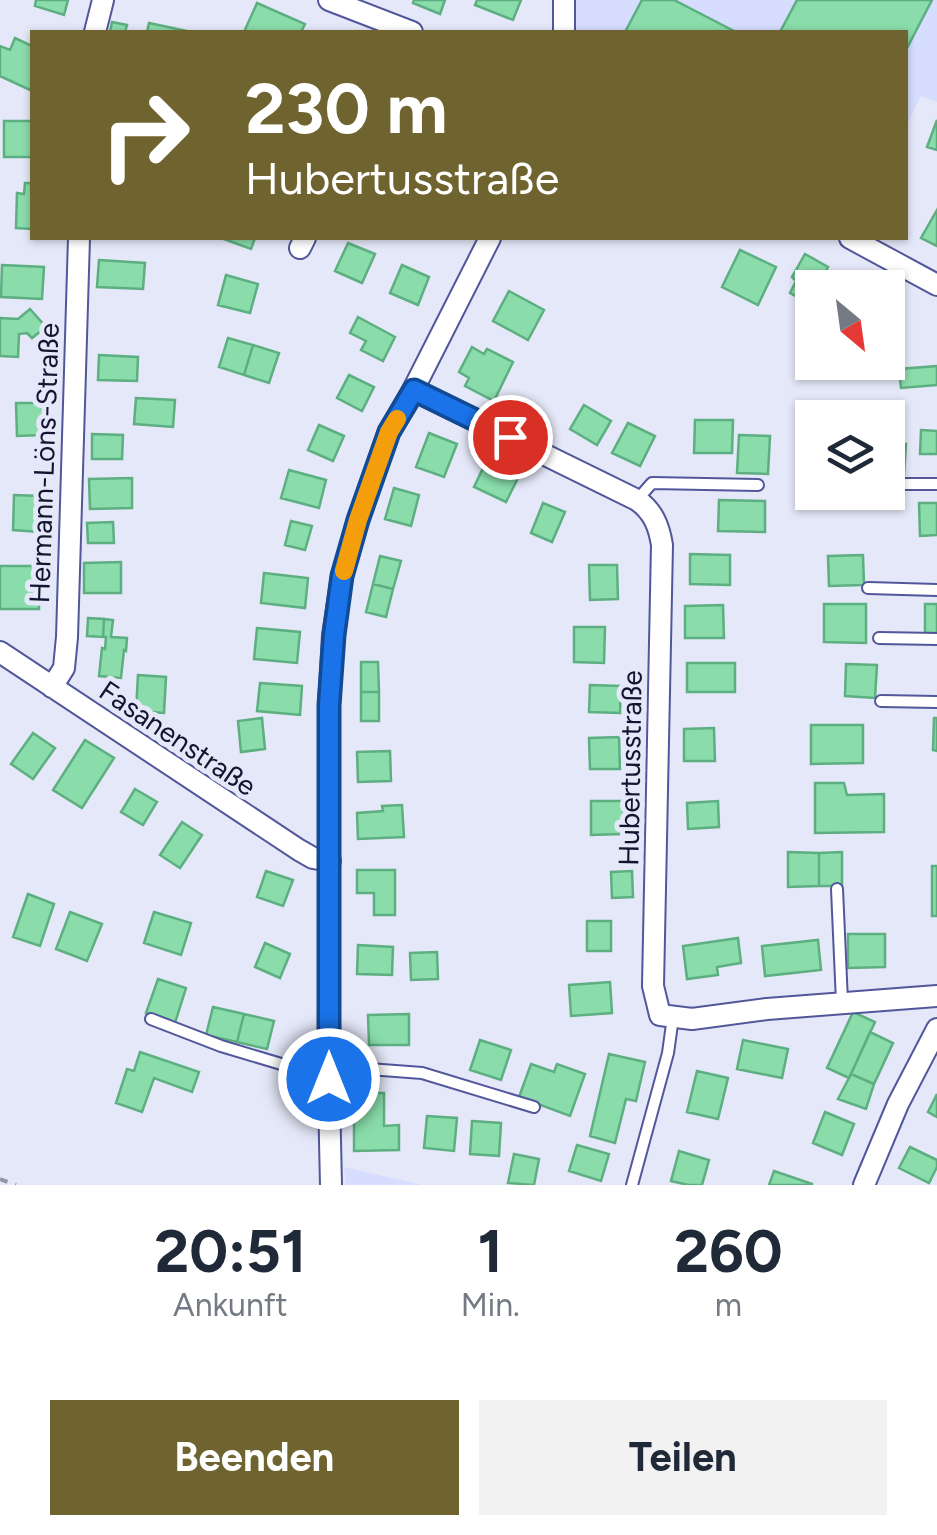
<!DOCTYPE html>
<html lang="de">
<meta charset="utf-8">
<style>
body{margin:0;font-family:Figtree,sans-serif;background:#f2f2f3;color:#1f2937;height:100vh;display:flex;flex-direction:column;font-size:38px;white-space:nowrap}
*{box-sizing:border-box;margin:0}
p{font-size:32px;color:#747a83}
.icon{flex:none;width:55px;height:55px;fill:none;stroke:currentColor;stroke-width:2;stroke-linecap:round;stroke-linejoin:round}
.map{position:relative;height:1185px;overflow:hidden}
.sheet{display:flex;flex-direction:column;background:#fff;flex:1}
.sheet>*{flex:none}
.top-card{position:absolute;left:30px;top:30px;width:878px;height:210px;border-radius:0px;box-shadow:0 2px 8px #0004;background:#6f6430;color:#fff;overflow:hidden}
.needle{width:65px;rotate:151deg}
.buttons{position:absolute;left:795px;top:270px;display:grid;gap:20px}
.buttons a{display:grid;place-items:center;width:110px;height:110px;border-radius:0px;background:#fff;box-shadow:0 2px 8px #0004;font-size:50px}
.pin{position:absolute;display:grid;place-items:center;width:85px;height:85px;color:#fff;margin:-42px;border:5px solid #fff;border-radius:50%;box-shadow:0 2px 10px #0007}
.me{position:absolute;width:110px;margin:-55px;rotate:0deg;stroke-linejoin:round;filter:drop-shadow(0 0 8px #0008)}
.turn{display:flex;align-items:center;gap:35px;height:210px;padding:0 50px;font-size:45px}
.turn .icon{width:130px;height:130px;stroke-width:2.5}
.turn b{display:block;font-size:70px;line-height:85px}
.eta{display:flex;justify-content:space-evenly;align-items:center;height:170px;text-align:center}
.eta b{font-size:60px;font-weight:700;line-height:70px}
.action{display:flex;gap:20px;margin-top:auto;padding:20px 50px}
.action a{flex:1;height:115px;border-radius:0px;background:#6f6430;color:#fff;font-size:40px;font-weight:700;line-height:115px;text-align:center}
.action a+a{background:#f2f2f3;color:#1f2937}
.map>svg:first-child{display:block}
.built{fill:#d6ddfe}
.building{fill:#8adcab;stroke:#5daf81;stroke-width:2.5}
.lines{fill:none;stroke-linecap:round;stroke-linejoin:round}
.lane-casing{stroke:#51579a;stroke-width:14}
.street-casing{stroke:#51579a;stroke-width:24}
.path{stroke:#9396aa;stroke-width:4;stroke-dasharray:8 8;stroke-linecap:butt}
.lane{stroke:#fff;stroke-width:10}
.street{stroke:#fff;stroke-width:20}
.route-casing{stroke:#114b97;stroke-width:25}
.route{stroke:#1a73e8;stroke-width:18}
.slow{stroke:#f59e0b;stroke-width:18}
.labels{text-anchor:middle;stroke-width:10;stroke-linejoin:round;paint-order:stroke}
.street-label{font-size:28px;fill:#131530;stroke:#e5e8f8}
</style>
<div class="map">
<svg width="937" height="1185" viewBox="0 0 937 1185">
<rect width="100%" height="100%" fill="#e5e8f8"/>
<path class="built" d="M564,0H937V102L921,96L905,128V32H564Z
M344,1167L422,1185H346Z"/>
<path class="building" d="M36,0H68L64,15L35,6Z
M414,0H445L440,14L413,3Z
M477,0H521L513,20L475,5Z
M642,0H674L736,32H625Z
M797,0H932L905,52V32H780Z
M257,3L305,24L301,32H244Z
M112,22L127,25L125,32H110Z
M149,23L187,31L186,32H147Z
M15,38L32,46V84L30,90L0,76V46L10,50Z
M937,120V150L927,147Z
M4,121H32V157H4Z
M25,183H32V229L16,228L17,193L24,194Z
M937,210V246L921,238Z
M221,238H255L251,249Z
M348,243L375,254L362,283L335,271Z
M740,250L776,267L758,305L722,287Z
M805,254L828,267L824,275L818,272L803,300L790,293L796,281L792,277Z
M99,260L145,263L143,289L97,287Z
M2,265L44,267L42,299L1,297Z
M402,265L429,277L418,305L390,293Z
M226,275L258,284L250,313L218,305Z
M509,291L544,310L528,340L493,321Z
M30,309L46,327L32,338L27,333L19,334L18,357L0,356V318L18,319Z
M358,317L395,337L383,361L361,350L366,341L350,333Z
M228,338L253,345L244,375L219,367Z
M253,345L279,353L269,383L244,375Z
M472,347L484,354L487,349L513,362L494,401L465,386L469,378L459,372Z
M99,355L138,357L137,381L98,380Z
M937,366V385L901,388L899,369Z
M349,375L374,387L362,411L337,398Z
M136,398L175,400L173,427L134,424Z
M16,403H42L43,435L17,436Z
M584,405L611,421L597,445L570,429Z
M802,418H812V448H802Z
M695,420H733L732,453H694Z
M628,423L655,436L640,466L612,453Z
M319,425L344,436L333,461L308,450Z
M921,430L937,431V454H920Z
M429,433L457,444L444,477L416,467Z
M92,434L123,435L122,459H92Z
M739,435L770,436L768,474L737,473Z
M888,444H906L904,475L888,474Z
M486,462L518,478L506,502L474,487Z
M289,470L326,480L319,508L281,498Z
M132,478V508L90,509L89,479Z
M394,488L419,495L411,526L385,519Z
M14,495L41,496L39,532L13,530Z
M719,500L765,501V532L718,531Z
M543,503L565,512L552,542L531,533Z
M919,503H937V535L920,536Z
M291,521L312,526L305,550L285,545Z
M113,522L114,543H88L87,523Z
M690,554L730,555V585L690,584Z
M863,555L864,585L829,586L828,556Z
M380,556L401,561L393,589L373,584Z
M121,562V593H84V563Z
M589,565H617L618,599L590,600Z
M0,566H39V609H0Z
M264,573L308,578L305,608L261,603Z
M373,584L393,589L386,617L366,612Z
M824,604H866V643L824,642Z
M925,604H937V633H925Z
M723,605L724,638H685V606Z
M88,618L104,619L103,637L87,636Z
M104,619L113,620L111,637L127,638L126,651L124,650L121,678L99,676L102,648L105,649L106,637H103Z
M574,627H605L604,663L574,662Z
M257,628L300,632L297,663L254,659Z
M361,662H378L379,692H361Z
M687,663H735V692H687Z
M846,664L877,665L875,698L845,696Z
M138,675L166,677L164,713L136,711Z
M260,683L302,686L300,715L257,711Z
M590,685L621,686L620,713L589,712Z
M361,692H379V721H361Z
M262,718L265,749L241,752L238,721Z
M934,718H937V751L933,750Z
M811,725H863V763L811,764Z
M714,728L715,761H684V729Z
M33,733L55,748L33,779L11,764Z
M619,737L620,769H590L589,738Z
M85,740L114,758L82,808L53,790Z
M390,751L391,781L358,782L357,752Z
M815,783H844L847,795L884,794V832L815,833Z
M135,789L157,802L143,825L121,812Z
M591,801H623V834L591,835Z
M718,801L719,827L688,829L687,803Z
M402,805L404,837L358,839L357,813L383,811L382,806Z
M182,822L202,835L180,868L160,855Z
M788,852L819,853V886L788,887Z
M842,852V886H819V853Z
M932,866H937V916H932Z
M357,870H395V915H374V893H357Z
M266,871L293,880L283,906L257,897Z
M632,871L633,897L612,898L611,872Z
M28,894L54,904L40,946L13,937Z
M70,912L102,924L87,961L56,949Z
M154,912L191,923L181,955L144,943Z
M587,921H611V951H587Z
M848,934H885V967L848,968Z
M738,938L741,963L717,967L718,975L687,979L683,946Z
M818,940L821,970L765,976L762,946Z
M265,943L290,954L280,978L255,967Z
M358,945L393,947L392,975L357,974Z
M437,952L438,979L411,980L410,953Z
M158,979L186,988L175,1023L146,1013Z
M610,982L612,1013L571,1016L569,985Z
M213,1007L244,1014L237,1042L206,1035Z
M853,1012L875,1022L849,1078L827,1068Z
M244,1014L274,1021L267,1049L237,1042Z
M409,1014V1045H369L368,1015Z
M870,1032L893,1043L874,1084L851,1074Z
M480,1040L511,1050L501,1080L470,1070Z
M743,1040L788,1049L782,1078L737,1069Z
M140,1052L199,1072L192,1092L154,1078L142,1112L116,1103L127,1069L134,1071Z
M609,1054L645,1062L636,1101L626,1099L615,1143L590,1136Z
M531,1064L554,1072L557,1064L585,1074L570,1116L519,1097Z
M697,1071L728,1078L718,1119L687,1112Z
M851,1074L874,1084L866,1109L838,1099Z
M354,1093H384V1126L399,1125V1150L354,1151Z
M937,1094V1117L928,1112Z
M825,1112L854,1124L842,1155L813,1143Z
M427,1116L457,1118L454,1151L424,1148Z
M472,1121L501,1123L499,1156L470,1154Z
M577,1145L609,1154L601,1181L569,1171Z
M910,1147L937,1160V1167L929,1183L899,1168Z
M679,1151L709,1160L702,1185H688L671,1181Z
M514,1154L539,1159L534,1185L508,1183Z
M774,1171L812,1184V1185H769Z"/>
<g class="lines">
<defs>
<path id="lane" d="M888,484H937
M637,500L652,483L758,485
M868,588L937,590
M879,638L937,639
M881,701L937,702
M837,889L842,1002
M151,1019L221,1046L328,1078
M329,1066L422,1073L534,1107
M632,1185L668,1053L673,1017"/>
<path id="street" d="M329,0L412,32
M95,32L103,0
M564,32V0
M850,238L937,285
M300,248L305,238
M413,390L637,500C653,511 659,526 662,545L653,986L660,1015L692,1019L767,1009L937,996
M0,652L299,850L313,858L330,861
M52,687L64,668L67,637L79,238
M331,1185L329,1096V705L333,635L342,576L358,520L389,432L413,390L490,238
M864,1185L898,1104L937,1029"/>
</defs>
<use href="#lane" class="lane-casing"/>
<use href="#street" class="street-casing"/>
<path class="path" d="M0,1179L16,1185"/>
<use href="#lane" class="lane"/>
<use href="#street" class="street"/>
</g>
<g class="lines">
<defs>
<path id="route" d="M329,1079V705L334,635L342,576L358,520L389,432L414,390L510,437"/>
</defs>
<use href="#route" class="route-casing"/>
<use href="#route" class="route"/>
<path class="slow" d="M344,571L358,520L389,432L397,419"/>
</g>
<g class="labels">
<g class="street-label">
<text transform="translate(44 463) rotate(-88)" y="10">Hermann-Löns-Straße</text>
<text transform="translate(178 738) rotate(34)" y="10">Fasanenstraße</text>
<text transform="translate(630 768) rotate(-89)" y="10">Hubertusstraße</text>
</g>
</g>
</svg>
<div class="buttons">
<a><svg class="needle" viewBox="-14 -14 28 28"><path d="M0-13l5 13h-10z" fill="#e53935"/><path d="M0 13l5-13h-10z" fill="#747a83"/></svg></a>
<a><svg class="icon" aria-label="layers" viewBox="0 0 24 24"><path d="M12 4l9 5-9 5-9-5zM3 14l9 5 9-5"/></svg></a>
</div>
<div class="pin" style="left:510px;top:437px;background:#d93025"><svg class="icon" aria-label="arrive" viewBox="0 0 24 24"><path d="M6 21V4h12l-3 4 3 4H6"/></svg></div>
<svg class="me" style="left:329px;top:1079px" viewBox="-20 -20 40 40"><circle r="17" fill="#1a73e8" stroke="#fff" stroke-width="3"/><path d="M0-11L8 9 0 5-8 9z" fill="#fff"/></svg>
<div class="top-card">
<div class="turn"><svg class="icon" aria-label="right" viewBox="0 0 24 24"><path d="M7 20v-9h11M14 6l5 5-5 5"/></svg><div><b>230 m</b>Hubertusstraße</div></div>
</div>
</div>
<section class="sheet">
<div class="eta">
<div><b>20:51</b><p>Ankunft</p></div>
<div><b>1</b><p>Min.</p></div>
<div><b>260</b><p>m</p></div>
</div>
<div class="action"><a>Beenden</a><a>Teilen</a></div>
</section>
